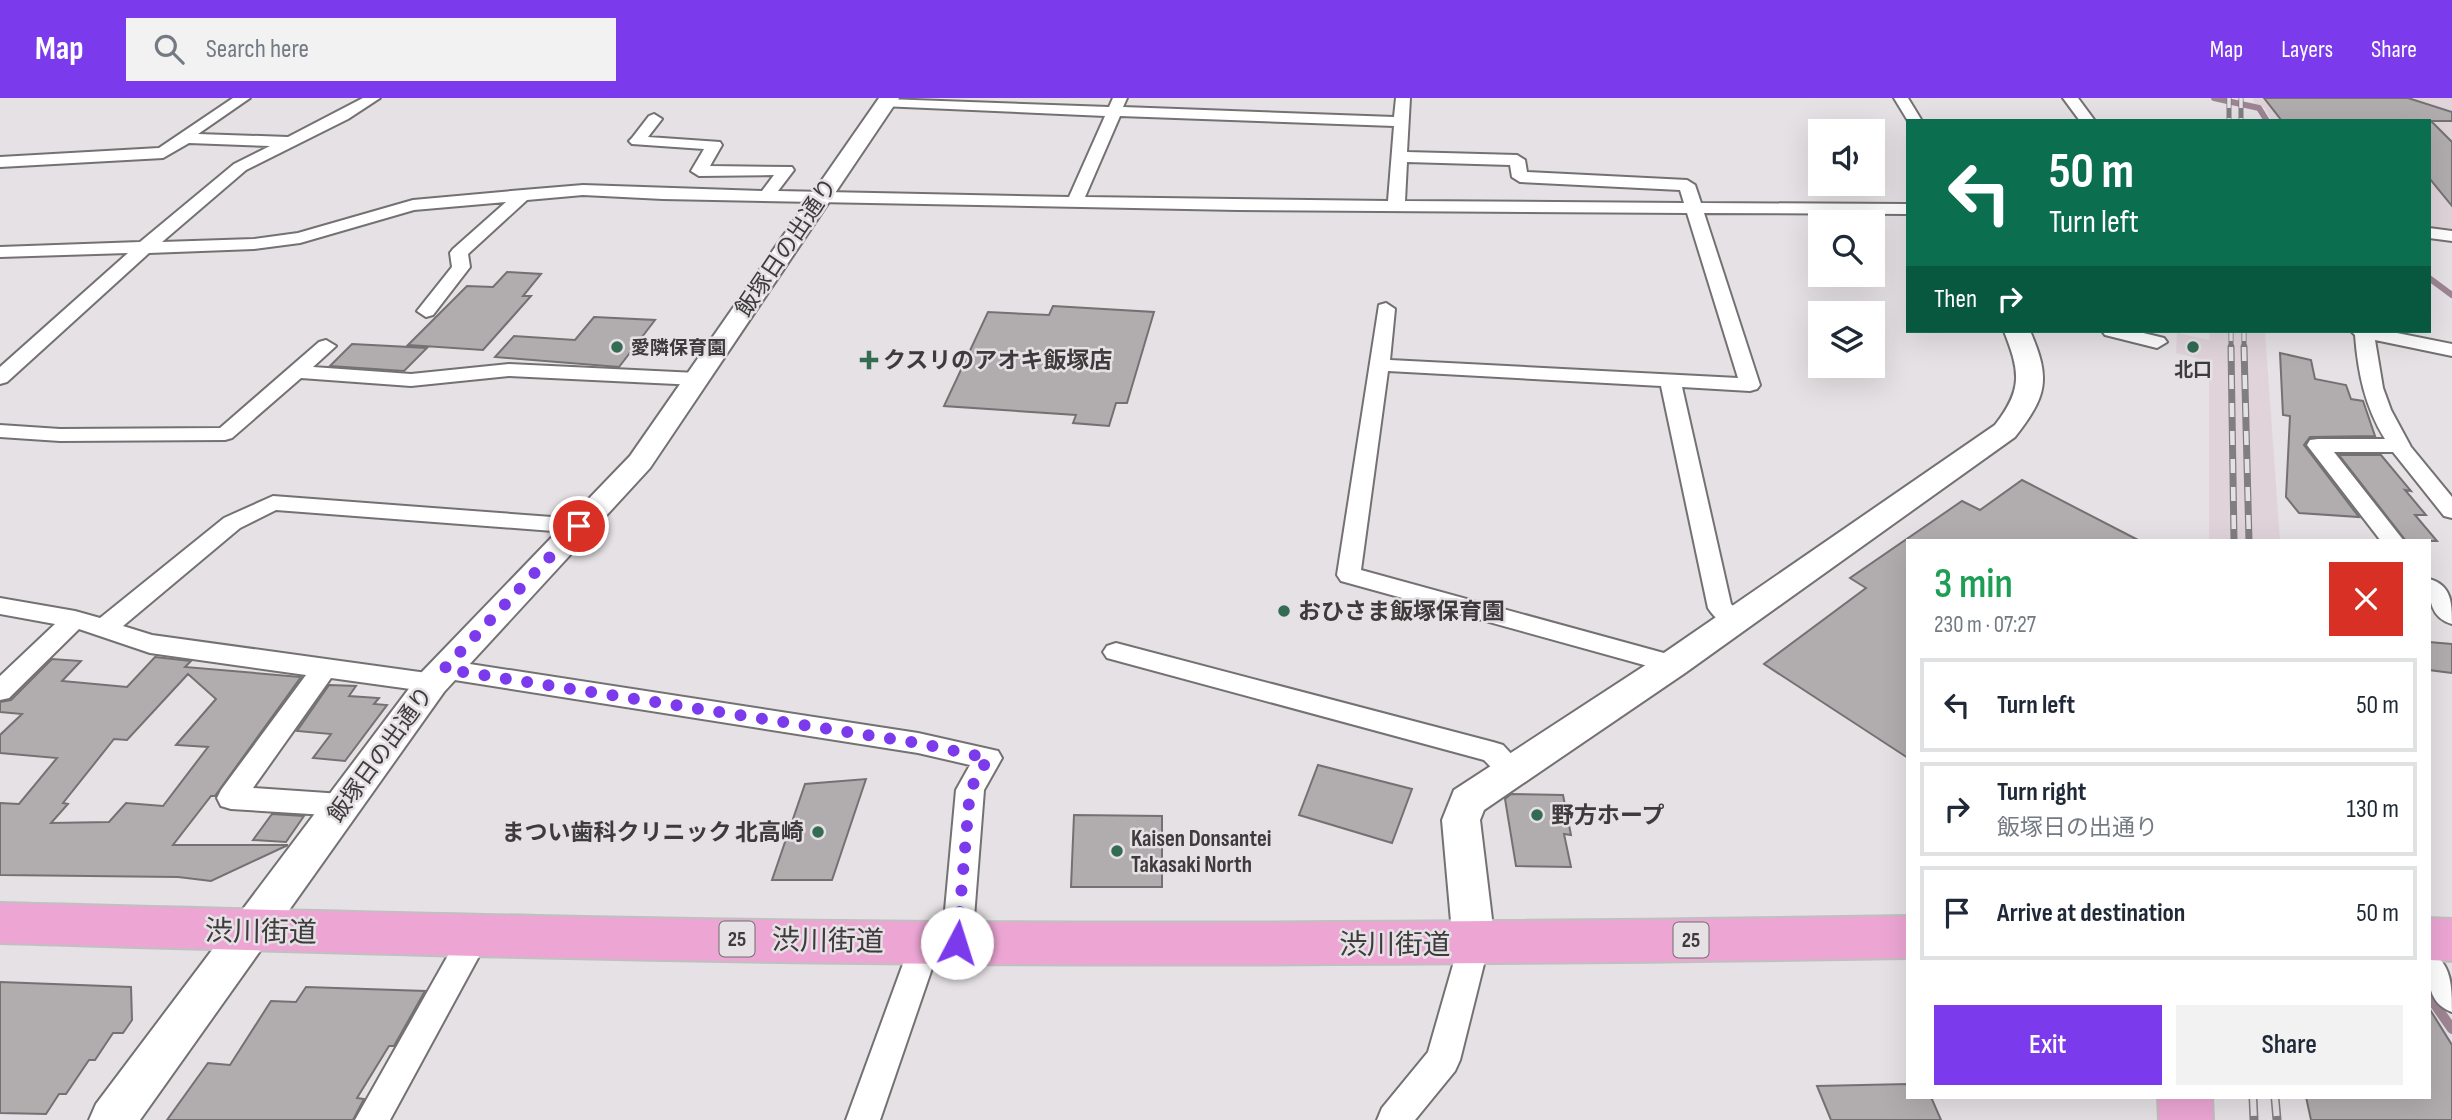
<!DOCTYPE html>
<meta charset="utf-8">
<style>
body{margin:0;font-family:"Sofia Sans Condensed","Noto Sans JP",sans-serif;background:#f2f2f3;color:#1f2937;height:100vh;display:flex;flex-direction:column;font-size:26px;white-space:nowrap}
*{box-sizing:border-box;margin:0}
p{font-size:23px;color:#747a83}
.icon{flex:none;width:38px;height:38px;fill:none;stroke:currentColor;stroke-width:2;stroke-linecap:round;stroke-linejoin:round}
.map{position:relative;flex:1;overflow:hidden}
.panel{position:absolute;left:1906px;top:441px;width:525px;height:560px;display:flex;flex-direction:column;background:#fff;border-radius:0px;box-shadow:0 7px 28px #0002}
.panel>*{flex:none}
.hud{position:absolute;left:1906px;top:21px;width:525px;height:214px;border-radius:0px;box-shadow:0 7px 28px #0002;background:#0b6e4f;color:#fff;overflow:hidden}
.buttons{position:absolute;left:1808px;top:21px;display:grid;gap:14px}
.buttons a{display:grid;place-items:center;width:77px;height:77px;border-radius:0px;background:#fff;box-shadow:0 7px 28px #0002;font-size:35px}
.pin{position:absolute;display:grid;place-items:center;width:60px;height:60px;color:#fff;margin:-30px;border:4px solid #fff;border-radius:50%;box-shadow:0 2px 7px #0007}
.me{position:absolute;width:77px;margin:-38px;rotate:5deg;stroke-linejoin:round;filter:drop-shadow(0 0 5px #0008)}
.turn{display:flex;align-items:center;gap:24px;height:147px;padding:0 28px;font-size:32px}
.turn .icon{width:91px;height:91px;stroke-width:2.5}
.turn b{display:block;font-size:49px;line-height:60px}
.then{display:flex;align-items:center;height:66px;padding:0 28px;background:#0003;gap:14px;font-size:26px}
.round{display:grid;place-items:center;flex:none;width:74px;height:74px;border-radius:0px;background:#f2f2f3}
.headline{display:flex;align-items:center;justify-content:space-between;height:119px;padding:0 28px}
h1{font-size:42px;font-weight:600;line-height:52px;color:#1e9e55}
.button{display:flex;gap:14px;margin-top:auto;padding:14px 28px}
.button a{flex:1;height:80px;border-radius:0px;background:#7c3aed;color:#fff;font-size:28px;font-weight:600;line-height:80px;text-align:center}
.button a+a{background:#f2f2f3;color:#1f2937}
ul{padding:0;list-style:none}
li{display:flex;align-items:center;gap:21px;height:94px;margin:0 14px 10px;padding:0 14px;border:4px solid #e0e1e3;border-radius:0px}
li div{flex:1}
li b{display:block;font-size:26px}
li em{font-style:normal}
header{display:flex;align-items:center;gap:42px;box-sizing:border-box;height:98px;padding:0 35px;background:#7c3aed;color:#fff}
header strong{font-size:33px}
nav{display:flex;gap:38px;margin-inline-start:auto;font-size:24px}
.search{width:490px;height:63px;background:#f2f2f3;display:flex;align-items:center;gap:18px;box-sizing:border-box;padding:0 24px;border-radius:0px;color:#747a83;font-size:26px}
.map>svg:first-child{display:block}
.built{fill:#e0d4da}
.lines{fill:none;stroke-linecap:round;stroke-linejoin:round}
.stream-far1{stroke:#9e8593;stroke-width:6}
.stream{stroke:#9e8593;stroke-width:10}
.building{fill:#b1adaf;stroke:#747173;stroke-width:2;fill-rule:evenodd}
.street-casing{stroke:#747173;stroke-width:4}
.secondary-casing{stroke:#747173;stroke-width:4}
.primary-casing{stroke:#c1c0c1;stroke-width:4}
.street{fill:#fff;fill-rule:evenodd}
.secondary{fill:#fff;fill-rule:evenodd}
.primary{fill:#eda6d4;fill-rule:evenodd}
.rail-far2-casing{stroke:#817e80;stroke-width:5}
.rail-far1-casing{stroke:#817e80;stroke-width:7}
.rail-casing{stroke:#817e80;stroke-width:9}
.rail-far2{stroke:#e5e1e4;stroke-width:3.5;stroke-dasharray:10;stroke-linecap:butt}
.rail-far1{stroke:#e5e1e4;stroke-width:4.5;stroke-dasharray:14;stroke-linecap:butt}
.rail{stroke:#e5e1e4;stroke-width:6;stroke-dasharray:19;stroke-linecap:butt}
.route{stroke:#7c3aed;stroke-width:12;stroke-dasharray:0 21.6}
.poi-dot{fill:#336b53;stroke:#e5e1e4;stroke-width:2.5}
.labels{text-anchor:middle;stroke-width:5;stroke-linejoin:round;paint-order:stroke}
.far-poi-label{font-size:19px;font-weight:bold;fill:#3d3b3c;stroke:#e5e1e4;text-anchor:start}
.shield{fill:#e5e1e4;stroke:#6f6d6e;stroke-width:2}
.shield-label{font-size:21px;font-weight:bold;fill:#3d3b3c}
.street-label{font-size:23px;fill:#3d3b3c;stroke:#e5e1e4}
.poi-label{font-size:23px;font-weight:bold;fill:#3d3b3c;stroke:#e5e1e4;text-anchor:start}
.near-street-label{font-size:28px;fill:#3d3b3c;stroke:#e5e1e4}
</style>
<header>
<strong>Map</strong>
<div class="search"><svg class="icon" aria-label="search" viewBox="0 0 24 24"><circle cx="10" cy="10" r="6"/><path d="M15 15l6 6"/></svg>Search here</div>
<nav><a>Map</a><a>Layers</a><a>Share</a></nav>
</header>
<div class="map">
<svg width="2452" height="1022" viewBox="0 0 2452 1022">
<rect width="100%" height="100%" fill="#e5e1e4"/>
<path class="built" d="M2253,0H2452V134L2429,132V23H2272L2265,10L2254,5Z
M2210,233H2265L2280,443H2209V263L2176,255L2177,235L2209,242Z"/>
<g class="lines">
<path class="stream-far1" d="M2214,0L2259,10L2267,23
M2429,180L2452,197"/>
<path class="stream" d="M2429,898L2452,931"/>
</g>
<path class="building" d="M2264,0H2408L2452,14V23H2431L2452,44V108L2429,80V23H2282Z
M507,174L541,176L523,198H531L483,252L408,247L467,188L493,189Z
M1053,208L1154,214L1127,305H1116L1109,328L1073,325L1076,317L944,308L988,214L1049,217Z
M594,219L655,222L619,269L495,259L514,238L575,242Z
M352,246L427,250L404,273L330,268Z
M2280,255L2311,262L2315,281L2346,287L2351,301L2363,303L2375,338L2310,339L2304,347L2359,419L2299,415L2286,399L2290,318L2283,317Z
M2339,357H2381L2411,393L2405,392L2426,417H2415L2437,443H2406Z
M2022,382L2140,443H1908V660L1764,566L1866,490L1850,480L1962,403L1980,412Z
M2429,544L2452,546V575L2429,572Z
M155,559L191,563L185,569L301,579L215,698H211L173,747H288L211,783L178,779L0,777V705L19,706L57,660L0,655V637L22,616L0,614V604L11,602L52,561L81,563L62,583L127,589ZM188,576L216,601L176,647L208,649L163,708L126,705L109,724L51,725L68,706L63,705L114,641L127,642Z
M329,587L356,588L349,598L379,600L374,606L387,607L345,663L313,660L331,636L297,633Z
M1318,667L1412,691L1392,745L1299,717Z
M866,681L832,782H772L805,686Z
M1511,696L1563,697L1571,737L1564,736L1571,769L1516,768L1505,701Z
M272,716L304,718L286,744L253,742Z
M1074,717L1162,718V789H1071Z
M0,884L131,889L132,922L123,935H113L95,962H89L66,996H59L46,1016L0,1015Z
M306,889L425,893L394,948H389L357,1000L364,1001L353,1022H167L208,965L230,967L271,903L296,904Z
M2429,910L2452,947V1022H2311L2306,999H2429Z
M1908,986V999H1931L1941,1022H1831L1817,988Z"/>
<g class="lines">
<defs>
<path id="street" d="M233,0H250L198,36L288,39L363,0H380L348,21L246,72L162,144L254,141L298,135L413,102L523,92L583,87L762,93L774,77L699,78L691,73L704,51L632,46L629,43L632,40L649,18L654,16L662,21L648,39L720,44L722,47L710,68L792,69L794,72L778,93L1069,99L1105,18L881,8L879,5L886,1L1109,9L1113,0H1127L1123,9L1394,19L1396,0H1410L1407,54L1517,57L1525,62L1527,74L1687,82L1695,87L1701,105L1908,106V116L1704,115L1760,287L1757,291L1750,293L1682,289L1731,506L1747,521L1744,527C1729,531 1716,523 1708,510L1661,288L1388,273L1361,472L1682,560L1686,566L1682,572L1673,575L1341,483L1337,477L1379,207L1386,205L1395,211L1390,262L1738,280L1687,115L1238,112L663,101L583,97L527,102L468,156L470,169L433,217L426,219L417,213L452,169L450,155L453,151L506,104L414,112L300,145L254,151L149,155L7,284L0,286V269L128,155L0,159V149L140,144L234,66L270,48L189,45L163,60L0,69V59L159,50ZM1120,18L1394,28L1388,103L1085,99ZM1407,64L1510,67L1512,79L1520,84L1680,92L1684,105L1405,103Z
M1894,0H1908L1922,23H1908Z
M2063,0H2078L2095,23H2080Z
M2429,130L2452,133V143L2429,140Z
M2102,233H2135L2164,240L2167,244L2157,250L2105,237Z
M2351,233H2387L2452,246V258L2375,242L2383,290L2391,312L2411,349L2452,399V420L2444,418L2393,354H2334L2404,443H2381L2307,347L2310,342L2318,341H2385C2365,309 2358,275 2355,237Z
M326,242L336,248L313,269L411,276L509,266L697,275L704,277L707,281L704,285L697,287L509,278L411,288L301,280L232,340L225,342L60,343L0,339V327L60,331L220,330L319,244Z
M273,398L579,421L587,423L590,428L587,433L579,435L276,412L240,430L123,528L152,537L434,576L431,571L435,565L444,562L918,635L998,653L1002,660L984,692L972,845L968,854L957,858L946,854L942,845L956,692L970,667L918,655L442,580L445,585L441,592L432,594L331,580L253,690L342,696L352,699L356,707L352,715L342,718L231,711L221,708L217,700L221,692L306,577L150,555L79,531L9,600L0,602V578L55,526L0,516V500L75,513L100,520L224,420Z
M2429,481C2452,487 2452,506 2452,526C2430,520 2429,500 2429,481Z
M1116,545L1493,644L1503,647L1526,672L1522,679C1504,685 1496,674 1484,662L1107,560L1103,554L1107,548Z
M475,825L486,829L490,838L390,1022H355L464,829Z
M926,831L937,835L941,844L880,1022H846L911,844L915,835Z
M1474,833L1485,837L1489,846L1460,962L1455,973L1415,1022H1377L1382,1010L1428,954L1459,846L1463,837Z
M2429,854C2452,864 2452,889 2452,914C2425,904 2429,879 2429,854Z"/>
<path id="secondary" d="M879,0H899L650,370L444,594L140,1022H89L96,1006L420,576L630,358Z
M2004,233H2030C2051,281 2047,298 2015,339L1685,575L1484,712L1480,722L1495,846L1489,859L1474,864L1459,859L1453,846L1442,722L1454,692L1661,557L1995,327C2023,291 2020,274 2004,233Z"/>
<path id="primary" d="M0,805C319,813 639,822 958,824C1275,826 1591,823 1908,818V860C1591,865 1275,868 958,866C639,864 319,854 0,845Z
M2429,820L2452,821V863L2429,862Z
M2158,999H2212L2213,1022H2159Z"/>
</defs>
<use href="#street" class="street-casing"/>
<use href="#secondary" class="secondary-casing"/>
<use href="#primary" class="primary-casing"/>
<use href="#street" class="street"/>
<use href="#secondary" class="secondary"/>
<use href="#primary" class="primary"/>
<defs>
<path id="rail-far2" d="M2229,0V23
M2241,0V23
M2231,233V251
M2244,233V251"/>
<path id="rail-far1" d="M2231,249L2234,443
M2244,249L2249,443"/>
<path id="rail" d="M2253,999L2254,1022
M2275,999L2277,1022"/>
</defs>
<use href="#rail-far2" class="rail-far2-casing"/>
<use href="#rail-far1" class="rail-far1-casing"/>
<use href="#rail" class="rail-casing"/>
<use href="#rail-far2" class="rail-far2"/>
<use href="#rail-far1" class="rail-far1"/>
<use href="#rail" class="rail"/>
</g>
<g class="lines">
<path class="route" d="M579,428L444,571L918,645L988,660L970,692L957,845"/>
</g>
<g class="poi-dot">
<circle cx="617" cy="249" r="7"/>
<circle cx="2193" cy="249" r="7"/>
<path d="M865.5 251.5h7v7h7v7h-7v7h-7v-7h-7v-7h7z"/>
<circle cx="1284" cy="513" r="7"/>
<circle cx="1537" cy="717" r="7"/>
<circle cx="818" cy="734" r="7"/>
<circle cx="1117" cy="753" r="7"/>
</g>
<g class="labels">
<g class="far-poi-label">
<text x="631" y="256">愛隣保育園</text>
<text x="2193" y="278" text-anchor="middle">北口</text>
</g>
<g class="shield">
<rect x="719.5" y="823.5" width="35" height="35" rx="5"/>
<rect x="1673.5" y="824.5" width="35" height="35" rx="5"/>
</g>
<g class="shield-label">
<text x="737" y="848">25</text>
<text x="1691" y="849">25</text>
</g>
<g class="street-label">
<text transform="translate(786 149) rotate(-56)" y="8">飯塚日の出通り</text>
<text transform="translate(380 656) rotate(-54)" y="8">飯塚日の出通り</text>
</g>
<g class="poi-label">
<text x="883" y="270">クスリのアオキ飯塚店</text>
<text x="1298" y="521">おひさま飯塚保育園</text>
<text x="1551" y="725">野方ホープ</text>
<text x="804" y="742" text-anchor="end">まつい歯科クリニック 北高崎</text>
<text x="1131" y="748">Kaisen Donsantei<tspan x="1131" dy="26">Takasaki North</tspan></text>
</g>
<g class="near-street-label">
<text transform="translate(261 833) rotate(1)" y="10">渋川街道</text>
<text transform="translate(828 842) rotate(1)" y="10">渋川街道</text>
<text x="1395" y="856">渋川街道</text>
</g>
</g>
</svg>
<div class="buttons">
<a><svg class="icon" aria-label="sound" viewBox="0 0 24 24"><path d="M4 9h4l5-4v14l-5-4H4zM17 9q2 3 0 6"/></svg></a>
<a><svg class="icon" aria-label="search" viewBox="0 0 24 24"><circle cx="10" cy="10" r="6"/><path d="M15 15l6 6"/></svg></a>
<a><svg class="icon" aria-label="layers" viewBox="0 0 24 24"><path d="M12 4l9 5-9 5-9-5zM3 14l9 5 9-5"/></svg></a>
</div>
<div class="pin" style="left:579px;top:428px;background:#d93025"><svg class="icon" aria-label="arrive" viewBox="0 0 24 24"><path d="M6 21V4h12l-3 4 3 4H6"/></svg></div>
<svg class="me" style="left:957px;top:845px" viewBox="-20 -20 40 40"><circle r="19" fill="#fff"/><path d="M0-13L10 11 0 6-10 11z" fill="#7c3aed"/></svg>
<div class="hud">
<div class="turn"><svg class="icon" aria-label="left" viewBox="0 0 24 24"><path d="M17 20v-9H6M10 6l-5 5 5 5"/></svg><div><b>50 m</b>Turn left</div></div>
<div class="then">Then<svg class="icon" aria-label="right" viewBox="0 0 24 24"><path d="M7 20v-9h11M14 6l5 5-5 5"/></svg></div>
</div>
<section class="panel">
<div class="headline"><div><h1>3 min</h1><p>230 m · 07:27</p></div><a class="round" style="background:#d93025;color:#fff"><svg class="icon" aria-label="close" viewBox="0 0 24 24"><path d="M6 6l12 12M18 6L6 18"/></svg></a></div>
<ul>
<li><svg class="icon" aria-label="left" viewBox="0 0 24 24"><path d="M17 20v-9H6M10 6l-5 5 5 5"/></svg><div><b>Turn left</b></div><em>50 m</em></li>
<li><svg class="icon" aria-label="right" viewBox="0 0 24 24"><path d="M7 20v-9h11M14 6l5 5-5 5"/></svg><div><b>Turn right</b><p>飯塚日の出通り</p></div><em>130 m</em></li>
<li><svg class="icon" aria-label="arrive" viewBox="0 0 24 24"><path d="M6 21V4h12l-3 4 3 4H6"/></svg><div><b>Arrive at destination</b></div><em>50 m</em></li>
</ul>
<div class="button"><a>Exit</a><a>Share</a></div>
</section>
</div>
